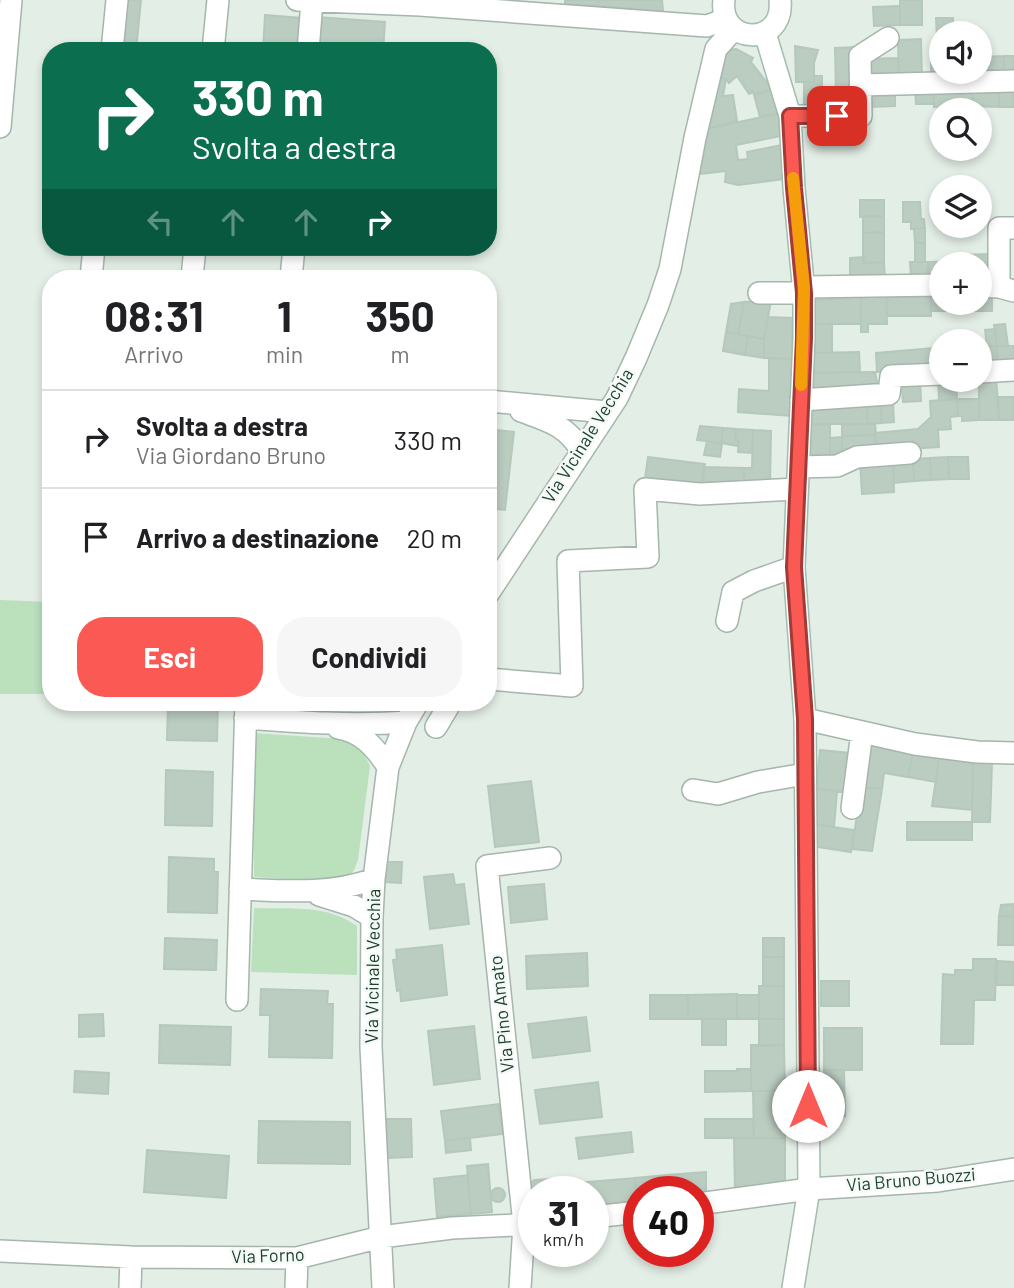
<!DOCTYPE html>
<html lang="it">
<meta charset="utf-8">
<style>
body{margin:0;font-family:Barlow,sans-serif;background:#f6f6f6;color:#202124;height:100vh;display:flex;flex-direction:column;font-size:26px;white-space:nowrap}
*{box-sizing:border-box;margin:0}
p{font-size:23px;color:#757577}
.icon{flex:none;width:38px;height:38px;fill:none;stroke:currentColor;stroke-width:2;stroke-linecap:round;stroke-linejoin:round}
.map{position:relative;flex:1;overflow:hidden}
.sheet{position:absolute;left:42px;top:270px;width:455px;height:441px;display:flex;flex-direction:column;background:#fff;border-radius:28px;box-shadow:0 4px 10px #0003}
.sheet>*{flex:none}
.guide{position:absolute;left:42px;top:42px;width:455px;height:214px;border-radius:28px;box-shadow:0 4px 10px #0003;background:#0b6e4f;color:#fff;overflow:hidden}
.controls{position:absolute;left:929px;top:21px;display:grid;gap:14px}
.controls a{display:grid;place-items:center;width:63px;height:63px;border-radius:50%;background:#fff;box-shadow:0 4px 10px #0003;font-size:35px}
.speed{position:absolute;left:518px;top:1176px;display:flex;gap:14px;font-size:35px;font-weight:700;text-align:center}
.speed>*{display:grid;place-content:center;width:91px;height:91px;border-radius:50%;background:#fff;box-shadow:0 4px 10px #0003;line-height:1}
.speed small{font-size:18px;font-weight:400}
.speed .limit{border:10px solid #d22;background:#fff;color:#111}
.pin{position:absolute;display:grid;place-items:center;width:60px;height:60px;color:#fff;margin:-30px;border-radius:14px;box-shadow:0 4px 10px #0006}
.me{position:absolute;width:77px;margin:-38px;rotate:0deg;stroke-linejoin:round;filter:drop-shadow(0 0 5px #0008)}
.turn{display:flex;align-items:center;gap:24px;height:147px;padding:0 35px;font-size:32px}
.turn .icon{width:91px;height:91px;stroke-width:2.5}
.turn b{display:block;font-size:49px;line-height:60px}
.lanes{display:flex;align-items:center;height:66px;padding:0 35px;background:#0003;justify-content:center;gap:35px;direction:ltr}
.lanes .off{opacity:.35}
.eta{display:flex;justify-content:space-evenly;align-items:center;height:119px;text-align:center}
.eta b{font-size:42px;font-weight:700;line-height:49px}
.button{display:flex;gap:14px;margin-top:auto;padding:14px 35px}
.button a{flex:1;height:80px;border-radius:28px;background:#fa5954;color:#fff;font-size:28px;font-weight:700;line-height:80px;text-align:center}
.button a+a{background:#f6f6f6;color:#202124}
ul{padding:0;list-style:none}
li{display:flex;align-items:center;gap:21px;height:98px;padding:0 35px;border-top:2px solid #e0e0e0}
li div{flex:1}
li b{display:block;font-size:26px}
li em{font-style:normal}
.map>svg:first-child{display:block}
.green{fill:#bae0bc}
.building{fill:#bbccc1;stroke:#b5c8bc;stroke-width:2}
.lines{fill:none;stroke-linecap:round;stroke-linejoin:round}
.street-casing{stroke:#a5b6ac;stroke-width:24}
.secondary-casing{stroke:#a3bdaf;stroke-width:24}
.street{stroke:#fff;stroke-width:21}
.secondary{stroke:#fff;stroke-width:21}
.route-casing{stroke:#a23a37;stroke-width:18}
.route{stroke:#fa5954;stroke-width:12}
.slow{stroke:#f59e0b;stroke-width:12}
.labels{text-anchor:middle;stroke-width:5;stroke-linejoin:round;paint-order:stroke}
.street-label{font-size:18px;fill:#214031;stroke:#f4faf5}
</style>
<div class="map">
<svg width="1014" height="1288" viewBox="0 0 1014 1288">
<rect width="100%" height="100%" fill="#e3eee6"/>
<path class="green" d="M0,600L51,602V694H0Z
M254,733L357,740L370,766L358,860C356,865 354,872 350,875C336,885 273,878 254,877Z
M254,908C289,909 327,904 357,926V975L251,972Z"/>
<path class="building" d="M122,0H141L136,51H117Z
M565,0H598V6L565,4Z
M598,0H662L663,11L644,10L643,13L633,12V9L598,6Z
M900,0H922V25H900Z
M900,6V25L874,26L873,7Z
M265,15L302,18L300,51H263Z
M317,17L385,22L383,51H315Z
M936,18H953V33H942V39H937Z
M921,39L922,77L899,78L898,40Z
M795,46L818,50L814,63V82H796Z
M856,47L857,92H836L835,48Z
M736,49L753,58L751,62L772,89L754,95L753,92L749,94L737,76L729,83L726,79L717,76L718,64L727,50Z
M1004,56H1014V77H1003Z
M1004,56L1003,77H962V72H980V57Z
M898,58L899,81L865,82L864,59Z
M931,58H942V72H952V77L931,76Z
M717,76L726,79L723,96L733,95L737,121L702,130Z
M814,76H822V93L857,92V110L804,111V82H814Z
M972,85H999V107L973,106Z
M999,85L1014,86V107H999Z
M972,87L973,106L934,107L933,88Z
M915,88H933L934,104H916Z
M772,89L780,113L760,117L754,95Z
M895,89V106L869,107L868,90Z
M780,113L781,136L736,145L738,160L748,159L747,152L782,145L785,179L738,185L725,182L726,171L691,175L702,130Z
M860,200H884V216L860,217Z
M903,202H920L921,219H924L925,228L911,229V222H903Z
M863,216H884V232L863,233Z
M925,228V243H915L914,229Z
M884,232V262L863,263V233Z
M915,243H925V262H915Z
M989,254L990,279L980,280V264H960V255Z
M864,257L863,263L884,262L885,279L850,280V258Z
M960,261V264H942V281H928V262Z
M910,262H928V278L911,279Z
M835,293H861V324H813V300L835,299Z
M861,293H886L887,324H868V332H861Z
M886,293H931V316H887Z
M931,293H942V303H980V293H992V311H931Z
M771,301L764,339L738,334L744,302Z
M744,302L738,334L726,332L731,304Z
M768,317L792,318V359L764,358V339Z
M813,324H832V353H811Z
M1005,324L1008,346H997L994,325Z
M995,329L997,346L987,347L985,330Z
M726,332L748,336L745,355L723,351Z
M748,336L764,339V358L745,355Z
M997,346V366L980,367V347Z
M997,346H1014V365L997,366Z
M934,348L935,368L877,372L876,353Z
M859,352L860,372L810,373L811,353Z
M769,358L792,359V416L738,412L739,389L769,391Z
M875,372L878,387L810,394V373Z
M996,375L999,420H979V380Z
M920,378L921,401L903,402L901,379Z
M938,378L942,380H956L957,399L939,401Z
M998,397H1014V420H999Z
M957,399H979V420L962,421V416H958Z
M957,399L958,416L950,417L951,429L938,430L939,447L876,451L875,433L918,429L931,417L930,401Z
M880,401L882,423L868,424L866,402Z
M866,402L868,424H807L808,405Z
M893,403L894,422L882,423L880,404Z
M875,423L876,435L842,436V425Z
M809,424L830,425V461H809Z
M700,426L723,428L721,443L697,440Z
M723,428L736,429L735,440H739L738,446L721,443Z
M488,429L514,432L505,510L488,508Z
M736,429L753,430L752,453L738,452L739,440H735Z
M753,430L771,431L770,485H744V468H752Z
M876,435V451L842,454V436Z
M842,437V457H830V438Z
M707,441L722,444L720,457L704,455Z
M648,457L705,464L702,485L645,479Z
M948,457H968L969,479H949Z
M948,457L949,479L931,480L930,458Z
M930,458L931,480L914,481L913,459Z
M893,459H913L914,481L894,483Z
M893,459L894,492L862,494L860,461Z
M704,467L744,468V485H702Z
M168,702H218L217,741L167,740Z
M866,744L913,753L908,777L884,773L882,789L861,787Z
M820,750L850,753L846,792L816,789Z
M913,753L939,758L936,782L908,777Z
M939,758L973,762L972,810L932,806Z
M973,762L992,763L990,822H972Z
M166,770L213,772L212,826L165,825Z
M531,781L539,842L495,847L488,786Z
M861,787L882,789L872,851L852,849Z
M816,789L837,791L834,827L813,824Z
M907,822H972V840H907Z
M813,824L854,830L851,852L811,846Z
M169,857L214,859V872H218L217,913L168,912Z
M386,862H402L401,883L385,882Z
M453,874L455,885L464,884L469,924L430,929L424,877Z
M544,884L547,919L511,923L508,887Z
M1014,904V917L999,916L1001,905Z
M999,916L1014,917V945H998Z
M165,938L217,940L216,970L164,969Z
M763,938H784V957H763Z
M442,945L447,995L401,1001L400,990L397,991L393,960L397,959L396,950Z
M587,953L588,986L527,989L526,956Z
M763,957H784V986H763Z
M973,959H996L995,1000H974L973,1044H941L943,974L955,975V970H973Z
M997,961L1014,962V985H997Z
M821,981H849V1006H821Z
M759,986H784V1019H759Z
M261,989L328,991L327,1004H333L332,1058L269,1057L270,1015H260Z
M737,994V1019H688V995Z
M650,995H688V1019H650Z
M737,995H759V1019H737Z
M103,1014L104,1036L79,1037V1015Z
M586,1017L590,1051L533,1058L528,1024Z
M702,1019H726V1045H702Z
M759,1019H784V1045L759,1046Z
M160,1025L231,1027L230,1065L159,1063Z
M474,1026L480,1079L434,1085L428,1031Z
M824,1028H862V1070H824Z
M751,1045H784L785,1091H751Z
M737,1069H751V1091L705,1092V1071H737Z
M824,1070H844L845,1116L824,1117Z
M75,1071L109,1073L108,1094L74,1092Z
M598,1082L602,1117L540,1124L535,1090Z
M753,1091H785V1138H754Z
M499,1104L503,1134L445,1141L441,1111Z
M386,1119H411L412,1157L386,1158Z
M705,1119H753L754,1138H705Z
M259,1121L350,1122V1164L258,1163Z
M631,1132L633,1152L579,1159L576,1138Z
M470,1138L471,1150L446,1153L445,1141Z
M734,1138H785V1189L735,1193Z
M147,1150L229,1156L226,1198L144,1192Z
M488,1164L492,1212L471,1214L467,1166Z
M706,1172V1195H698V1192H668L667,1175Z
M468,1175L471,1214L437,1217L434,1179Z
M667,1175L668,1192H639V1203H637L635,1178Z
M635,1178L637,1203L593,1207V1192H551V1185Z
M553,1179L558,1184L551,1185V1192H534V1209L532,1208L530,1185L534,1180Z
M491 1195a7 7 0 1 1 14 0a7 7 0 1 1-14 0Z"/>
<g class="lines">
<defs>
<path id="street" d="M297,0L420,5L707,26L726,19
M112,51L117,0
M213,51L218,0
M308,51L312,1
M861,85L1014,81
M790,116H861L860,56L888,38
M0,127L11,0
M91,278L94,247
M192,278L195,247
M291,278L294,247
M980,286L999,287L1014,291
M804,287L942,285
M999,287V228H1014
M759,293H804
M980,372L1014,370
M801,400L889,394L891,376L942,374
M488,401L607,412
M521,411C548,421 566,425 581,450
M799,467L837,466L857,457L910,453
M488,594L617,398L636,358L658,305L670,269L695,138L716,49L734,29
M727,621L733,592L754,581L794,567
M488,679L572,686L568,561L648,557L645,489L700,494L797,489
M245,718C299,722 352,726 406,722
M805,719L915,744L977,752L1014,753
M436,727L451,702
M338,728C362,732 375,747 388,767
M693,790L718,794L758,782L805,774
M852,808L862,732
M240,889C286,891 330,895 374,879
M319,895L354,906L372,917
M237,1000L246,702
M698,1204L809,1189L938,1181L1014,1169
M593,1217L639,1212
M0,1251L131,1257L297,1258L381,1237L452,1228L534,1224
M130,1288L131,1257
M296,1288L297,1258
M383,1288L371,1047L372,917L374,879L388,767L406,722L418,702
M520,1288L524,1225L487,866L550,858"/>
<path id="secondary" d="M724,0C718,45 785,48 780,0
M765,33L790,116L794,188L804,293V338L794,567L805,719L809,1189L793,1288"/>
</defs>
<use href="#street" class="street-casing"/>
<use href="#secondary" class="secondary-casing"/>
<use href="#street" class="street"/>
<use href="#secondary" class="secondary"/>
</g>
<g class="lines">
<defs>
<path id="route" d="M808,1106L805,719L794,567L804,338V293L794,188L790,116H837"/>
</defs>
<use href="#route" class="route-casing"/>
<use href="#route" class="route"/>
<path class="slow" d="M793,178L804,287L801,385"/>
</g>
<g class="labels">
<g class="street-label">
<text transform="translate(588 436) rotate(-58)" y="6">Via Vicinale Vecchia</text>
<text transform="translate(373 966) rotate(-89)" y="6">Via Vicinale Vecchia</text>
<text transform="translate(502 1014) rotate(-96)" y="6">Via Pino Amato</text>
<text transform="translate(911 1180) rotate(-5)" y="6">Via Bruno Buozzi</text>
<text transform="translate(268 1256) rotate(-2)" y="6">Via Forno</text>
</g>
</g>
</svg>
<div class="controls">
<a><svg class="icon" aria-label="sound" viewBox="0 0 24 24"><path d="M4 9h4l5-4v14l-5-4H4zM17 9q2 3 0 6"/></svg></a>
<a><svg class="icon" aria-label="search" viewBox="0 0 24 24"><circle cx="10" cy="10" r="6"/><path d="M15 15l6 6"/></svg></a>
<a><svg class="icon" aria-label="layers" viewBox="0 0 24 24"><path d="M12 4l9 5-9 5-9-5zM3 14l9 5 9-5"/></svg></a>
<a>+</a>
<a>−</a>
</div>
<div class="speed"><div>31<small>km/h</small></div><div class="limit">40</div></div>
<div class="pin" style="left:837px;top:116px;background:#d93025"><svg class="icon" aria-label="arrive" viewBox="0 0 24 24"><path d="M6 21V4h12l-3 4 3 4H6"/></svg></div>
<svg class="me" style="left:808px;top:1106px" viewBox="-20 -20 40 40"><circle r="19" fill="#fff"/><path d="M0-13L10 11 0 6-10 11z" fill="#fa5954"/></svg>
<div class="guide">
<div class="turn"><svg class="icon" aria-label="right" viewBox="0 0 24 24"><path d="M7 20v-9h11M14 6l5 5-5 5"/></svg><div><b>330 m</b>Svolta a destra</div></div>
<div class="lanes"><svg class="icon off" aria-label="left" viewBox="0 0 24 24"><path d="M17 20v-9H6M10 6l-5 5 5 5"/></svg><svg class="icon off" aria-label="ahead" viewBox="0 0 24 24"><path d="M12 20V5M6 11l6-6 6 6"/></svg><svg class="icon off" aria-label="ahead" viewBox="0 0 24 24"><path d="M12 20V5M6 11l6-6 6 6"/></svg><svg class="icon" aria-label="right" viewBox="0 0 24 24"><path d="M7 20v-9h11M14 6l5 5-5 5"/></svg></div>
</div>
<section class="sheet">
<div class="eta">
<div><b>08:31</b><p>Arrivo</p></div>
<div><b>1</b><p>min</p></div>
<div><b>350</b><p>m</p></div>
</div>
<ul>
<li><svg class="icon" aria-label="right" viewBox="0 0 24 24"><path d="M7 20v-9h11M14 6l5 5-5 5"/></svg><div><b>Svolta a destra</b><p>Via Giordano Bruno</p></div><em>330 m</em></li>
<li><svg class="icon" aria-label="arrive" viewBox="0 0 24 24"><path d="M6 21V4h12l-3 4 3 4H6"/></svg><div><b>Arrivo a destinazione</b></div><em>20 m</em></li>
</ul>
<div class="button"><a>Esci</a><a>Condividi</a></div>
</section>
</div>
